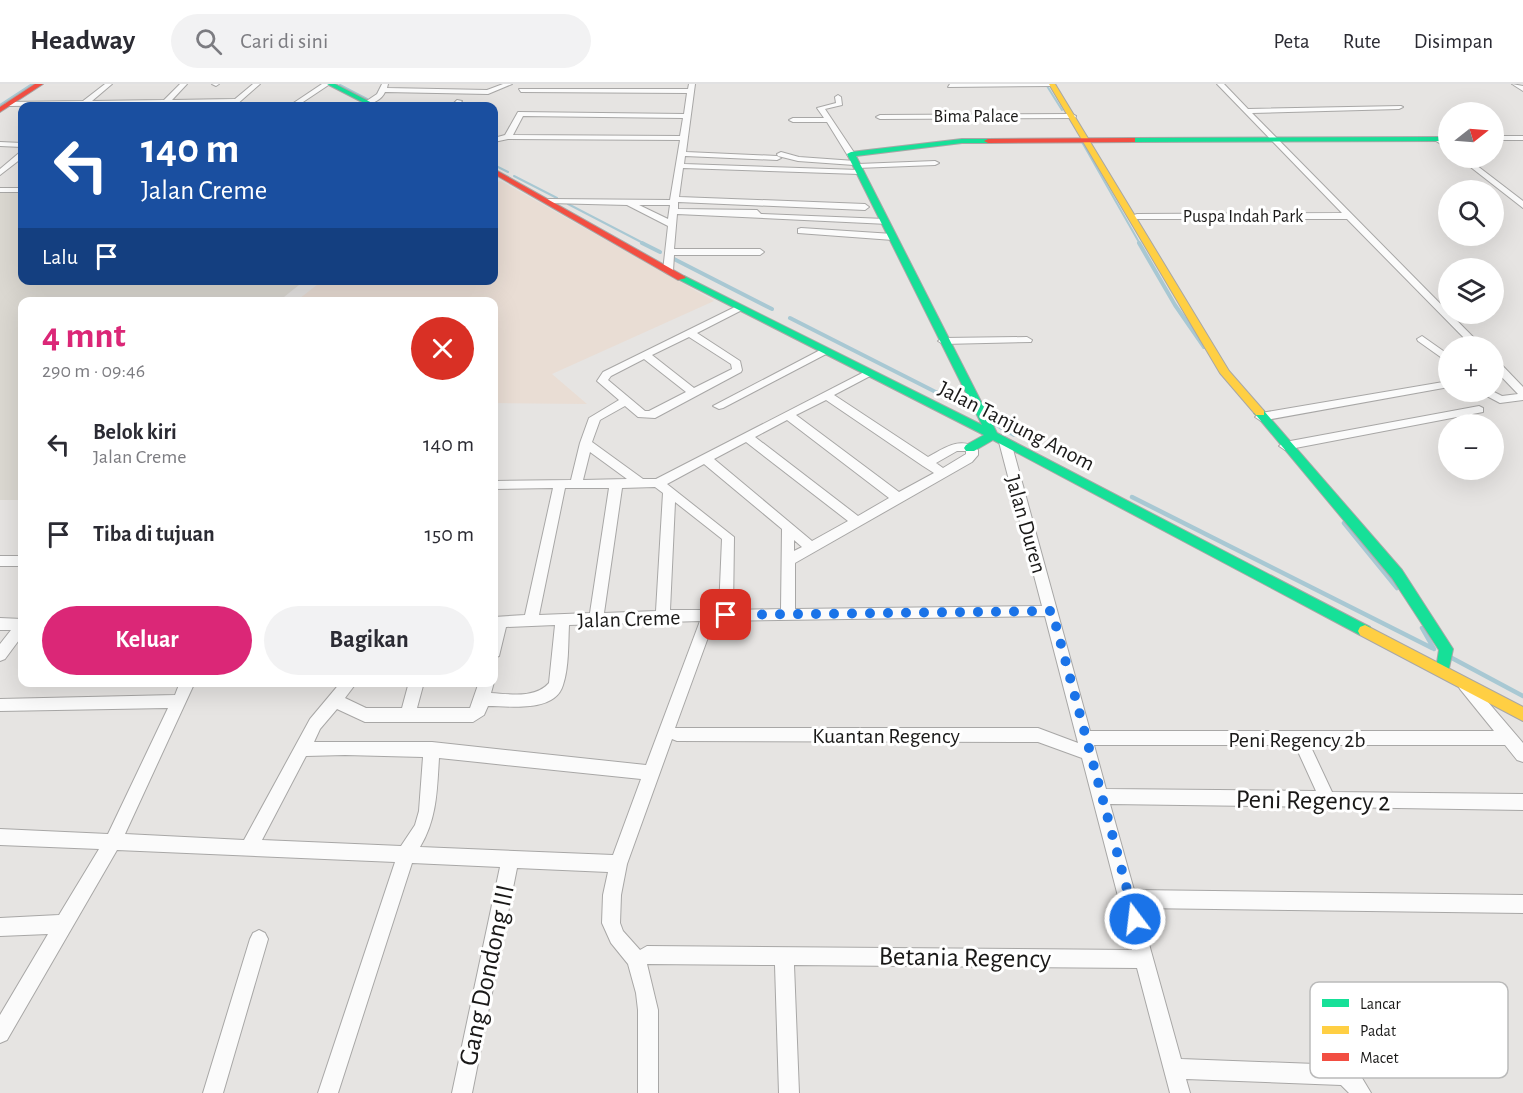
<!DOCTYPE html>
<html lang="id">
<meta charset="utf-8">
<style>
body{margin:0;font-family:"Alegreya Sans",sans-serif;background:#f2f2f3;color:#2b2b33;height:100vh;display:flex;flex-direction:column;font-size:22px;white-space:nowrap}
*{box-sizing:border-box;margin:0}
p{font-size:20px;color:#7c7c81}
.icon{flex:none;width:33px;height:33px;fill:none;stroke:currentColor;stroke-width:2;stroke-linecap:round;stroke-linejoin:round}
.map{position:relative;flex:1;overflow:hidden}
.sheet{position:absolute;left:18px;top:213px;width:480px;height:390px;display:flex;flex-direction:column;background:#fff;border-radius:12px;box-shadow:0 6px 24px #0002}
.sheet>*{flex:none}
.banner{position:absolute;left:18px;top:18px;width:480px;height:183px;border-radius:12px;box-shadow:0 6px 24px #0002;background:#1a4fa0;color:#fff;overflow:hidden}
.needle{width:39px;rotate:73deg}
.fabs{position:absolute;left:1438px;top:18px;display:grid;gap:12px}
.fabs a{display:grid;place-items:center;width:66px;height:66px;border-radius:50%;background:#fff;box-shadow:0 6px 24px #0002;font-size:30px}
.pin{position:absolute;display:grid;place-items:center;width:51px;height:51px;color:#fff;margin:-26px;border-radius:12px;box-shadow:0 3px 9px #0006}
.me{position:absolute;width:66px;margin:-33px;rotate:345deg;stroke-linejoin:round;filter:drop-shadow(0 0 4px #0008)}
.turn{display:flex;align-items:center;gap:21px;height:126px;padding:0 24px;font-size:27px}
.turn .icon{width:78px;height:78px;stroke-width:2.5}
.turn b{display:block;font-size:42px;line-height:51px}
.then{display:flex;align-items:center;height:57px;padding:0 24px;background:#0003;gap:12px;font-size:22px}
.round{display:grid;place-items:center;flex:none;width:63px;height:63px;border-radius:32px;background:#f2f2f3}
.overview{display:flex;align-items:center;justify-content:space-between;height:102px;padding:0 24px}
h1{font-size:36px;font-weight:700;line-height:45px;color:#db2777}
.action{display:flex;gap:12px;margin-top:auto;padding:12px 24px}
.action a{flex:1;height:69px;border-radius:36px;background:#db2777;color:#fff;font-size:24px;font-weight:700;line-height:69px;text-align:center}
.action a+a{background:#f2f2f3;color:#2b2b33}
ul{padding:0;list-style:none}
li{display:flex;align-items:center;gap:18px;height:90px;padding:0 24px}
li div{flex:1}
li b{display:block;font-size:22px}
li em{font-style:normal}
header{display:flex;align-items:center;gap:36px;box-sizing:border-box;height:84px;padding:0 30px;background:#fff;border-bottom:2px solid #e1e1e2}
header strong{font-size:28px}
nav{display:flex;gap:33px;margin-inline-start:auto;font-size:21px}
.search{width:420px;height:54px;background:#f2f2f3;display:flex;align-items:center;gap:15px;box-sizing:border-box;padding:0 21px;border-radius:33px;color:#7c7c81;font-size:22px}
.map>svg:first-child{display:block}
.industrial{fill:#e9ddd4}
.built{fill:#dbd8d1}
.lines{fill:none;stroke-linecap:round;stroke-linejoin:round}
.stream-far2{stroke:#a8c8d3;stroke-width:2}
.stream-far1{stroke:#a8c8d3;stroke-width:4}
.stream{stroke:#a8c8d3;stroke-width:4.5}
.street-casing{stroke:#a8a7a6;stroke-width:2}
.fast-casing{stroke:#a8a7a6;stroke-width:2}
.slow-casing{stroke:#a8a7a6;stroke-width:2}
.jam-casing{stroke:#a8a7a6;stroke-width:2}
.street{fill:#fbfbfb;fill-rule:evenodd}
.fast{fill:#16e098;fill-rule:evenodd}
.slow{fill:#ffcf43;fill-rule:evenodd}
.jam{fill:#f24e42;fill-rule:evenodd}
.route{stroke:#1a73e8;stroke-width:10;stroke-dasharray:0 18}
.labels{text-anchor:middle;stroke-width:6;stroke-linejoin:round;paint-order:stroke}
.far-street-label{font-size:18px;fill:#1a1918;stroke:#fff}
.street-label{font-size:22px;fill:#1a1918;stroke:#fff}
.near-street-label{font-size:27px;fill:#1a1918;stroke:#fff}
.key{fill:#fff;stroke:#bababa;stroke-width:1.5}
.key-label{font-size:16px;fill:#1a1918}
</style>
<header>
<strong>Headway</strong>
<div class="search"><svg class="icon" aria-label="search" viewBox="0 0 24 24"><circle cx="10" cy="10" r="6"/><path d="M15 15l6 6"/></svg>Cari di sini</div>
<nav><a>Peta</a><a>Rute</a><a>Disimpan</a></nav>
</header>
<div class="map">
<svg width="1523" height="1009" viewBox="0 0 1523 1009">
<rect width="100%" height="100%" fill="#e6e4e2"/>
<path class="industrial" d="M501,97L714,217L552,290L587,320L494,319V218H295L322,197L494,196V99Z"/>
<path class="built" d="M0,107H22V196L304,197L279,217L22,218V416H0Z"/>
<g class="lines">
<path class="stream-far2" d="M340,1L367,15
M1047,2L1062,26
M372,18L381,22
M0,21L32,0
M1082,58L1140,160
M494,81L508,88
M514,92L557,114
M568,120L645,160"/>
<path class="stream-far1" d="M642,159L660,168
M1139,159L1175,221L1204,263
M672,174L772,225
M790,234L977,329
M990,337L1014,351"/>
<path class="stream" d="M1132,413L1432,564
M1344,439L1397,504
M1422,544L1434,565
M1450,573L1523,612"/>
<defs>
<path id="street" d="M105,0H112L92,17L164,16L180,0H187L172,16L235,15L253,0H260L235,22H228L230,19L168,20L164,22L161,20L9,22L5,20L9,18L83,17Z
M212,0H219L216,2Z
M322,0H330L297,22H289Z
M382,0H388L387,4L487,6L503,0H512L488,10L385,8C382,15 372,21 365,20V18L377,10Z
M689,0H695L686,68L777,72L781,74L777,76L685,72L684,80L859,86L863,88L859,90L683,84L679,113L865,120L869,123L865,126L678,118V125L757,126L761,130L885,135L889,138L888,140L677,130L674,165H760L764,168L760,171H674L673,187L668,190L663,187L668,142L627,121L549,119L545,117L549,115L670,116L680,56L508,55L494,58V54L505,51L518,28L684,30L687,9L521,8L519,5H688ZM523,32L683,34L680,52L513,51ZM639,121H670L668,135Z
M950,0H1055L1052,2L948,3Z
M1217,0H1224L1248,25L1401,22L1403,23L1399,25L1252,29L1482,262H1472L1347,135H1134V131L1137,130L1342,129Z
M1512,0L1523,2V7Z
M838,11L841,13L842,21L825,25L855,70L851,72H848L827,38H793L789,36L793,34H824L817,24L836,19L835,13Z
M457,16L462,17L457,22H451Z
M1072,30L1076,32L1075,34L880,35L876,33L880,31Z
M1494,52H1523V56H1494Z
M1436,53H1442L1449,59V65L1436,57Z
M0,58L22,59V63L0,62Z
M781,68L799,73L855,77L858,80L935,77L939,79L935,81L857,84L854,81L798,77L778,72L777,70Z
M19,69H22V74L0,91V85Z
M1459,74H1467L1523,117V124Z
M0,104H22V108H0Z
M801,144L893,150L897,153L893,156L798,149V145Z
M739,221L744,224L742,226L697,249L740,277L742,286L741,288L655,334L638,333L625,322L600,336L592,358L643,395H656L868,286L872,287V291L834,311L928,373C944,364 962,351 978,366V371L972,378L795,479V525L1042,522L999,358L1005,354L1011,358L1090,647H1494L1460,605L1458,601L1460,597L1465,595L1470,597L1523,659V678L1517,676L1505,661H1310L1332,708L1523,710V726L1333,723L1328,725L1323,723L1110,720L1134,806L1523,811V829L1139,824L1181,975L1342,981L1359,989L1371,1009H1349L1341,1001L1186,995L1190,1009H1170L1137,884L794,881L799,1009H779L775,881L647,880L658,926V1009H638V926L636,909L628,880L611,859L602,839L603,811L608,788L517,784L472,1009H452L500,783L412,779L338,1009H318L395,778L117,766L7,956L0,959V931L48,850L0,852V834L59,831L99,765L0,761V745L108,750L168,624L0,627V615L175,611L180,598H195L125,750L244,756L310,635L341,598H357L345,614L366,624H402L409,598H424L417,624H470L479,598H494V596V598L491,609C510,610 535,615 549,599L555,541L506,543L499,572L494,574V533L525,531L553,404L494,405V397L571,396L580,359L589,334L619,316L597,297L603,288ZM689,253L731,280L732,285L694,304L652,271ZM644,275L686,308L649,327H645L608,296L611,292ZM826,316L923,382L934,389L899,408L796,331ZM787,336L889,414L858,432L755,353ZM746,358L848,437L812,457L714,375ZM957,367H966V370L943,384L936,379ZM590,368L627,395L583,396ZM704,380L782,445L781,525L733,526L734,453L667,400ZM655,403L663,409L656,527L604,529L622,404ZM565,404H609L590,529L539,531ZM675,418L722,455L719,526H670ZM794,456L802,463L794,467ZM1045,532L1078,659L1038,644H675L714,537ZM700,537L646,681L432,658H314L320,645L337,625L365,638H473L484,631L488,622C509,622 555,629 563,601C569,583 568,560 569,541ZM672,655L677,657L1038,658L1082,674L1132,866L647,862L640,866L623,847L620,839L621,811L627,780ZM1094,661H1295L1316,707L1106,705ZM345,671L423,673L419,727L415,741L401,762L262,756L306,672ZM439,674L641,695L613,771L420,763C437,735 437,706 439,674Z
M1422,252L1449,271V279L1418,257L1417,255Z
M1027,253L1032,256L1031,258L943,260L938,257L943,254Z
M824,264L828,265V269L723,324L719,325L713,322Z
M1494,276L1498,277L1523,303V316L1500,319L1483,310L1482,308H1494L1502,312L1518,310L1494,285Z
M1449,297V303L1261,337L1255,333L1261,329Z
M1479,322L1483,324V328L1285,366L1279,362L1285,358Z
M0,472H22V482H0Z
M0,534L22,535V552L5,575L0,577V560L11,546H0Z
M259,846L265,849L268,855L223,1009H203L250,855L253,849Z"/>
<path id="fast" d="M327,0H335L378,22H370Z
M1449,53V57L1132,58L1128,56L1132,54Z
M962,55H988L992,57L988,59H962L856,72L997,349L1370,543L1372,547L1370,551H1360L993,356L974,367H966L964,364L966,361L984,351L676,194L684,192L982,341L847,70L851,68Z
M1260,325L1264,327L1402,486L1453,565L1448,589L1443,591L1438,589L1436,585L1439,566L1392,494L1256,331L1254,329Z"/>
<path id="slow" d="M1049,0H1055L1229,287L1264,327V331H1256L1220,289Z
M1365,541L1523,623V637L1360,551L1358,547L1360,543Z"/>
<path id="jam" d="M35,0H43L0,28V23Z
M1132,54H1135V58L988,59L984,57L988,55Z
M494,85L684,192L686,194L678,196L494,90Z"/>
</defs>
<use href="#street" class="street-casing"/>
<use href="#fast" class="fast-casing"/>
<use href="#slow" class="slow-casing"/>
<use href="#jam" class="jam-casing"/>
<use href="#street" class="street"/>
<use href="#fast" class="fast"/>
<use href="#slow" class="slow"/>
<use href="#jam" class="jam"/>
</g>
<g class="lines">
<path class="route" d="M726,531L1052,527L1135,835"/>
</g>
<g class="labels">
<g class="far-street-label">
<text x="976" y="38">Bima Palace</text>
<text x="1243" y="138">Puspa Indah Park</text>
</g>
<g class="street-label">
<text transform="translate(1017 341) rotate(27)" y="8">Jalan Tanjung Anom</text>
<text transform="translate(1027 440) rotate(74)" y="8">Jalan Duren</text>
<text transform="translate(629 534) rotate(-2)" y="8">Jalan Creme</text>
<text x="886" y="659">Kuantan Regency</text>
<text x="1297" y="663">Peni Regency 2b</text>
</g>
<g class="near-street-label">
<text transform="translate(1313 716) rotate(1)" y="9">Peni Regency 2</text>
<text transform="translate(965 873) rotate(1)" y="9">Betania Regency</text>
<text transform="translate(486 891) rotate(-78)" y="9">Gang Dondong III</text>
</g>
</g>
<rect x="1310" y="898" width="198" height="96" rx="9" class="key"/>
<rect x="1322" y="915" width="27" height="8" fill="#16e098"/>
<rect x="1322" y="942" width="27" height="8" fill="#ffcf43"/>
<rect x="1322" y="969" width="27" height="8" fill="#f24e42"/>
<g class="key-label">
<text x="1360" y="925">Lancar</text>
<text x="1360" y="952">Padat</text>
<text x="1360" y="979">Macet</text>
</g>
</svg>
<div class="fabs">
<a><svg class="needle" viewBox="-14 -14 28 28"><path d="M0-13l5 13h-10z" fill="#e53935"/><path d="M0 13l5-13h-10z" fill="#7c7c81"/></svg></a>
<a><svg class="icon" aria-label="search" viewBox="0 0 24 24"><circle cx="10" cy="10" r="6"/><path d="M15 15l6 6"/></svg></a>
<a><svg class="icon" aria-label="layers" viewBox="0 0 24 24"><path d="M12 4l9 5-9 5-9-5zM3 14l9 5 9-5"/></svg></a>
<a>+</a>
<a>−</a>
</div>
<div class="pin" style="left:726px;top:531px;background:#d93025"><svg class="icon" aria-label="arrive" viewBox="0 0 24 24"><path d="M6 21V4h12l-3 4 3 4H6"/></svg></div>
<svg class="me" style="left:1135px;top:835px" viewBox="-20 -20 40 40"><circle r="17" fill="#1a73e8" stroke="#fff" stroke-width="3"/><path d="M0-11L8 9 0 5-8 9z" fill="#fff"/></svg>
<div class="banner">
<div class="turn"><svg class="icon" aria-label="left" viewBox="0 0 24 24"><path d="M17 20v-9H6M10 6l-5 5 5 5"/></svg><div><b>140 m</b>Jalan Creme</div></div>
<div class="then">Lalu<svg class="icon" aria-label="arrive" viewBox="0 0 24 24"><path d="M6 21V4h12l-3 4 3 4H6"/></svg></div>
</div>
<section class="sheet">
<div class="overview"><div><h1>4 mnt</h1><p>290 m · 09:46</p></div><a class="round" style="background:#d93025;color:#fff"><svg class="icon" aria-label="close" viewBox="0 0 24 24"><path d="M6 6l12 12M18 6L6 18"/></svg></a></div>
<ul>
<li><svg class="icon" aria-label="left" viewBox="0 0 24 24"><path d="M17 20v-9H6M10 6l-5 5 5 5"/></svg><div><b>Belok kiri</b><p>Jalan Creme</p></div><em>140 m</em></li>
<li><svg class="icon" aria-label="arrive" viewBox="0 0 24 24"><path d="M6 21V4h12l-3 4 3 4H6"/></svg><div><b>Tiba di tujuan</b></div><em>150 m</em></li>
</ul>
<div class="action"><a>Keluar</a><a>Bagikan</a></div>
</section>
</div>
